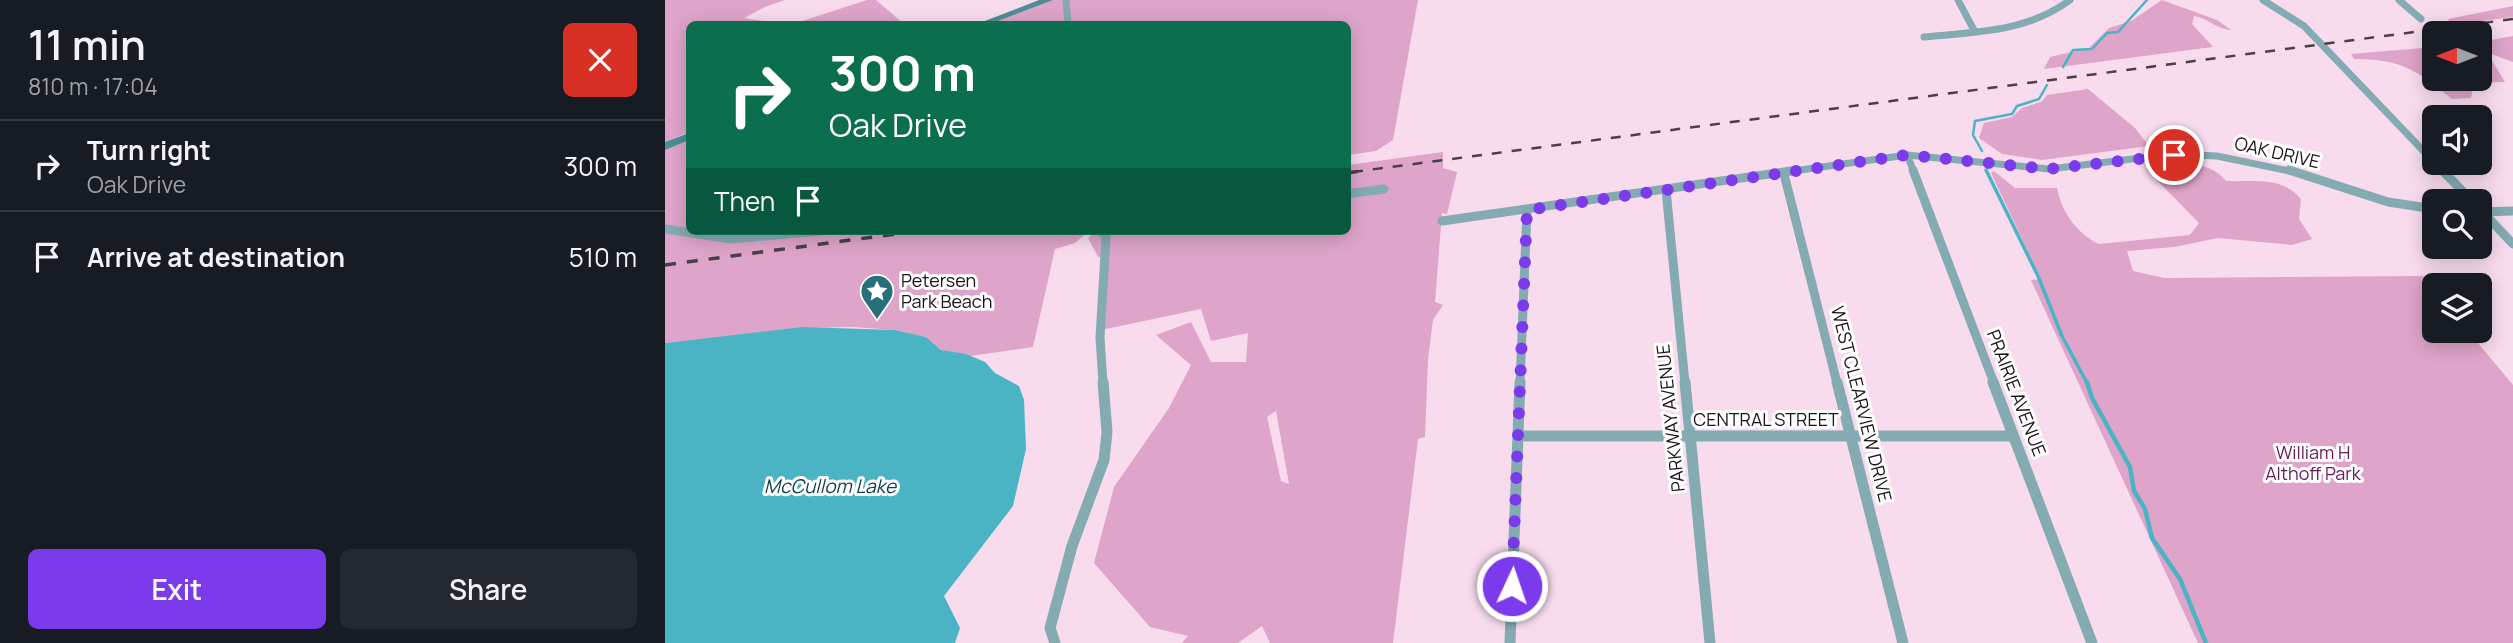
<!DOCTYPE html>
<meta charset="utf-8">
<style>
body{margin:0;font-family:Manrope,sans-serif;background:#242831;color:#f1f3f6;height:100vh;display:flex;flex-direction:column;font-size:26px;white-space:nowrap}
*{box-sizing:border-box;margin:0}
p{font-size:23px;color:#9ea1a6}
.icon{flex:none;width:38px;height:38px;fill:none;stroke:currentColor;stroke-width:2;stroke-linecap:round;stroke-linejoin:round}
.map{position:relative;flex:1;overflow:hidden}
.details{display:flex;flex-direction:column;background:#171b24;width:665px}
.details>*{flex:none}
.banner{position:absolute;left:21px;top:21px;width:665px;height:214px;border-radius:10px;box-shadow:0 4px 18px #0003;background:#0b6e4f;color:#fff;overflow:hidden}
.needle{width:46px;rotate:270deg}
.tools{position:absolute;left:1757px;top:21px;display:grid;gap:14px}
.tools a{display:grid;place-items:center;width:70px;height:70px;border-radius:10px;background:#171b24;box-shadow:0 4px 18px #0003;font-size:35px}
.pin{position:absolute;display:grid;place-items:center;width:60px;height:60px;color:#fff;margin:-30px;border:4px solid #fff;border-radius:50%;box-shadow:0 2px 7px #0007}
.me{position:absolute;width:77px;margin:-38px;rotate:3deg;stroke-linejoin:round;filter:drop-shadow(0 0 5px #0008)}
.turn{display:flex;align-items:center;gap:24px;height:147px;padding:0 28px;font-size:32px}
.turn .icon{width:91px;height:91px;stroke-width:2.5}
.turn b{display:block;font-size:49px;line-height:60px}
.then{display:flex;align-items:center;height:66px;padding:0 28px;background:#0003;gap:14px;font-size:26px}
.round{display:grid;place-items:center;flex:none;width:74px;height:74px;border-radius:10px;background:#242831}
.headline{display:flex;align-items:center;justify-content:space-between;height:119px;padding:0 28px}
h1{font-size:42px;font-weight:600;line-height:52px}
.cta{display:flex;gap:14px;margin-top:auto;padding:14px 28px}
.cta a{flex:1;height:80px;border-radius:10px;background:#7c3aed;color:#fff;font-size:28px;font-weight:600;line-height:80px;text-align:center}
.cta a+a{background:#242831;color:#f1f3f6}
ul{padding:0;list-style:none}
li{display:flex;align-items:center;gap:21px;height:91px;padding:0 28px;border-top:2px solid #363941}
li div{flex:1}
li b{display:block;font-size:26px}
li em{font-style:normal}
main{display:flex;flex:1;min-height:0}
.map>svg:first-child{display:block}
.green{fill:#dea4c9;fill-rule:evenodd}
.water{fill:#4ab4c4}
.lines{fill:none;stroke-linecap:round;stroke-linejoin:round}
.stream-far2{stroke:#4ab4c4;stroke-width:2.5}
.stream-far1{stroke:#4ab4c4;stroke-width:3.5}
.stream{stroke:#4ab4c4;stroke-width:4.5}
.street-far2{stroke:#83abb1;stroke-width:7}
.street-far1{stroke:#83abb1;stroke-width:9}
.street{stroke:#83abb1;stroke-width:11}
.secondary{fill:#4e8d97;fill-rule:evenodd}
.rail-far1{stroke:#4c3e46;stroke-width:2.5;stroke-dasharray:10 10;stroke-linecap:butt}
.rail{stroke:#4c3e46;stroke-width:3.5;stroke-dasharray:11 11;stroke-linecap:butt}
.route{stroke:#7c3aed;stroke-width:12;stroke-dasharray:0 21.6}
.labels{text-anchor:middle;stroke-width:6;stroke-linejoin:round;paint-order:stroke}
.street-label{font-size:18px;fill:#1c1218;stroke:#fff}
.poi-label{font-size:18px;fill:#1c1218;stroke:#fff;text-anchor:start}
.park-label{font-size:18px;fill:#691b55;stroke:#fff}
.water-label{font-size:19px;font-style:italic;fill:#0e3f46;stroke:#fff}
</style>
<main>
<section class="details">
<div class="headline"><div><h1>11 min</h1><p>810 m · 17:04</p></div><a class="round" style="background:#d93025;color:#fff"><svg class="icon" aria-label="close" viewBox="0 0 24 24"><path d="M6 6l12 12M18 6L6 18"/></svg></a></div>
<ul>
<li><svg class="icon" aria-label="right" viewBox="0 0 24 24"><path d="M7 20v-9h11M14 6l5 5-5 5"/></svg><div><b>Turn right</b><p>Oak Drive</p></div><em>300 m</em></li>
<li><svg class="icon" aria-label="arrive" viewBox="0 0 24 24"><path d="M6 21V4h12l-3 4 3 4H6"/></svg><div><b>Arrive at destination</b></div><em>510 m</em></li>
</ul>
<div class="cta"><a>Exit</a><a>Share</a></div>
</section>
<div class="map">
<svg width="1848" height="643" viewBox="0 0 1848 643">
<rect width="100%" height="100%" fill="#f8dcee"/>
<path class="green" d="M0,0H120L100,7L79,18L99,21V24H24V132L0,142Z
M202,0H211L239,24H128Z
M383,0H753L728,140L711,151L683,155L682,24H317Z
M1497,0L1552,20L1566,30C1551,29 1543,18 1529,16L1527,24L1548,47L1379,69L1385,57L1424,48L1444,28L1466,21Z
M1848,6V17L1786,25L1783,19Z
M1848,36V62L1815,50V42Z
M1769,47V79H1815V55L1826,59L1840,82L1809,83L1806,98L1787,99C1751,70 1737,59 1689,59L1686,54Z
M1423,89L1470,128L1484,146L1377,160L1337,154L1314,138L1319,123L1347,117L1357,108L1376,102L1382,95Z
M24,136V231H424L410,243L390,249L368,347L305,356L276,350L261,337L230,330L187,327L138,328L0,343V146Z
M778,152V168L792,172L782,214L777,213L770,302L778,305L768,320L763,359L760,437L753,439L728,643H605L597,626L573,643H517L523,636L485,627L429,563L449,487L504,408L526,365L491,335L526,322L546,362H581L583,333L546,341L536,309L436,330L440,257H433L423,238L430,231H682L683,165ZM611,411L624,484L616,481L602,417Z
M1516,164C1535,166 1548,165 1561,181C1589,182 1617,176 1636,199L1634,219L1647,239L1627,245L1553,238L1509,247L1462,251L1468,271L1499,278L1758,276L1769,290V331H1803L1848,385V643H1533L1366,280L1376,279L1326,173L1329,171L1350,188H1392C1396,211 1412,234 1434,244L1525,235L1534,223L1481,169Z"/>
<path class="water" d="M138,327L230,330L261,337L276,350L301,354L320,362L330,373L354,386L359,400L361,449L348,506L279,596L295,628L290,643H0V343Z"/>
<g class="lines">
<path class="stream-far2" d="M1398,67L1408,50L1427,49L1442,33L1453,32L1482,0
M1317,151L1308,135L1310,121L1347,114L1352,106L1374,99L1382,85"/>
<path class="stream-far1" d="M1321,170L1373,276L1397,336L1422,383"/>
<path class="stream" d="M1422,382L1427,398L1465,467L1469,491L1480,509L1487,538L1515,579L1541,643"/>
<path class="street-far2" d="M401,0L403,24
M1293,0L1310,32
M1598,0L1639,26L1769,162
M1734,0L1756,19
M1259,37C1311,32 1362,32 1405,0
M1242,155L1249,172
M1770,163L1779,172
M1121,172L1242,155L1384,169L1509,154L1552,156L1629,172"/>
<path class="street-far1" d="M1248,170L1329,383
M1624,170L1723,202L1769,209
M1777,170L1807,201
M1119,174L1172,383
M1001,190L1020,383
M682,194L719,189
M1815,209L1848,244
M1815,212L1848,211
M777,221L1133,170
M0,229L66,239L155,231
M436,231L441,237L435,338L438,383
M855,383L862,210"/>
<path class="street" d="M1020,382L1045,643
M1172,382L1238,643
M1328,382L1427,643
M854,436H1348
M390,643L385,628L407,546L439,460L442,432L438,382
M845,643L855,382"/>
<path class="secondary" d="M374,0H388L325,24H312Z
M24,133V140L0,150V142Z"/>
<path class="rail-far1" d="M688,172L1848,19"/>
<path class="rail" d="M682,173L702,170
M0,265L253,231"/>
</g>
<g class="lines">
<path class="route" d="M847,586L862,210L1242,155L1384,169L1509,155"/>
</g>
<defs>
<symbol id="sight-pin" viewBox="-11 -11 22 30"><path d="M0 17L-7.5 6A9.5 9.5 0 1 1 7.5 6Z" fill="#276f7a" stroke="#fff"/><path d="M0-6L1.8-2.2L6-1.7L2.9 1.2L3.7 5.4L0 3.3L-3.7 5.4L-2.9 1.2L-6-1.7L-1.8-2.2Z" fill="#fff"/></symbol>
</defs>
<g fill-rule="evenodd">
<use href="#sight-pin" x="193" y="272" width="38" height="52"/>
</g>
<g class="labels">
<g class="street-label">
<text transform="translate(1612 153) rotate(13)" y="6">OAK DRIVE</text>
<text transform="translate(1351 393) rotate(69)" y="6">PRAIRIE AVENUE</text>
<text transform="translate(1196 404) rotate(76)" y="6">WEST CLEARVIEW DRIVE</text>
<text transform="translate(1006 418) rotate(-96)" y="6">PARKWAY AVENUE</text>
<text x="1101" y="426">CENTRAL STREET</text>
</g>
<g class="poi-label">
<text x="236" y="287">Petersen<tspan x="236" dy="21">Park Beach</tspan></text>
</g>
<g class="park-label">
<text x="1648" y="459">William H<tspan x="1648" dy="21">Althoff Park</tspan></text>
</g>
<g class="water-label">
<text x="165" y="493">McCullom Lake</text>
</g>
</g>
</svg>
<div class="tools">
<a><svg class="needle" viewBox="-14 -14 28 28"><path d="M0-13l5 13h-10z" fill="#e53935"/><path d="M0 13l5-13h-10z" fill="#9ea1a6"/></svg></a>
<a><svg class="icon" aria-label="sound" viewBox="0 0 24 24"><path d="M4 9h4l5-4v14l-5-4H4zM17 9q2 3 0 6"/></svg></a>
<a><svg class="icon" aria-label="search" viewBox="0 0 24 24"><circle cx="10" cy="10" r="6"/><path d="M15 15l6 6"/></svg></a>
<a><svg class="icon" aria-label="layers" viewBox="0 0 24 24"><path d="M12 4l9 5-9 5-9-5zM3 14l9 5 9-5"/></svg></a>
</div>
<div class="pin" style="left:1509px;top:155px;background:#d93025"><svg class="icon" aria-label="arrive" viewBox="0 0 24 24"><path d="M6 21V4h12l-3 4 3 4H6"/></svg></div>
<svg class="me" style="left:847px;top:586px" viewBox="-20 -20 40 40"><circle r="17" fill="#7c3aed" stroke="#fff" stroke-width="3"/><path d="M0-11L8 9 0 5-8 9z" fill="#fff"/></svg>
<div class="banner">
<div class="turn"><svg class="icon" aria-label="right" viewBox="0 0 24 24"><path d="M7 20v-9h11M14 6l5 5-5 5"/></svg><div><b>300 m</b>Oak Drive</div></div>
<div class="then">Then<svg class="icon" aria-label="arrive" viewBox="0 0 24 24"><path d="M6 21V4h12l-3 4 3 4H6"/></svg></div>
</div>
</div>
</main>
